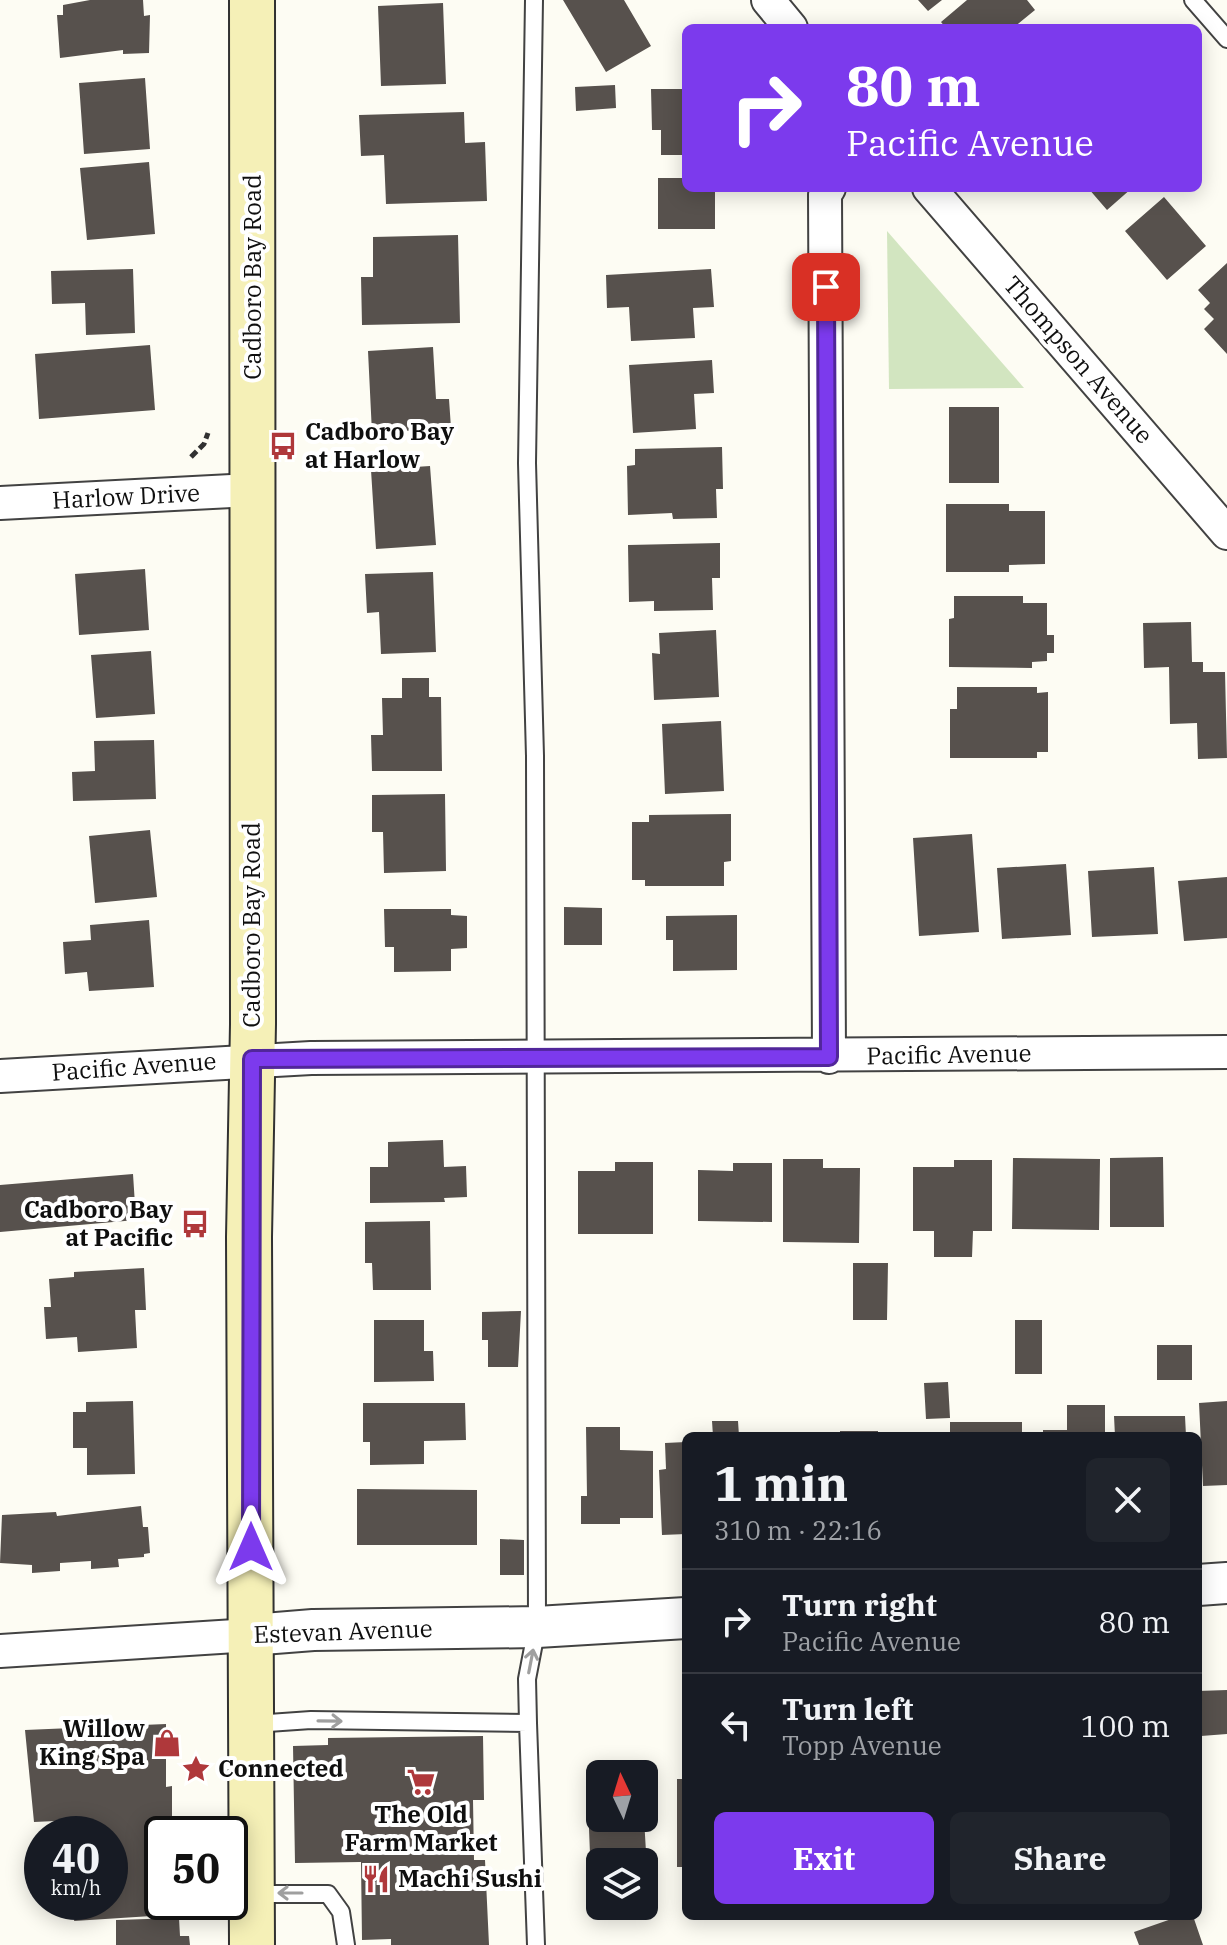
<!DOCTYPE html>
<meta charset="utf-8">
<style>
body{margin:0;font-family:"IBM Plex Serif",serif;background:#20242c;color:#f1f3f6;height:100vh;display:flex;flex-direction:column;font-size:30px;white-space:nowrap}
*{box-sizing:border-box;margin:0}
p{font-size:26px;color:#9ea1a6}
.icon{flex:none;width:44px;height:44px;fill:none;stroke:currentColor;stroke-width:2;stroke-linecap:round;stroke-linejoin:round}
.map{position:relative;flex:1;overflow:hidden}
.panel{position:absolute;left:682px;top:1432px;width:520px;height:488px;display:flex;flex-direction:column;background:#171b24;border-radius:12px;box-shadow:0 4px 20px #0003}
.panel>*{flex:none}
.banner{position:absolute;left:682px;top:24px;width:520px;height:168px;border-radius:12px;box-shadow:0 4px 20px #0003;background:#7c3aed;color:#fff;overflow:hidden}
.needle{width:52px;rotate:356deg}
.controls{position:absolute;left:586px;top:1760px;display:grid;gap:16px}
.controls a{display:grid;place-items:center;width:72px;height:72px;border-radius:12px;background:#171b24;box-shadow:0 4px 20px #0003;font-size:40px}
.speed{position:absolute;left:24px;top:1816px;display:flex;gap:16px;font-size:40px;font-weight:700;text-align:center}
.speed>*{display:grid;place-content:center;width:104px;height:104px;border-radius:50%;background:#171b24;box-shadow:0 4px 20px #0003;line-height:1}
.speed small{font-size:20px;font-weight:400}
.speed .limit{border:4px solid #111;border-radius:12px;background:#fff;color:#111}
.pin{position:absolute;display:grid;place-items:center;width:68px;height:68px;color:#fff;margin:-34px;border-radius:16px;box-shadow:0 4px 12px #0006}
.me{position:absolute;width:88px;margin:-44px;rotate:0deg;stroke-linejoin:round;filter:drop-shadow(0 0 6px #0008)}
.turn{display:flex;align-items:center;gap:28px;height:168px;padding:0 32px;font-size:36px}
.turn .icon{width:104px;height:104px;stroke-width:2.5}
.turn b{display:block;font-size:56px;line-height:68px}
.round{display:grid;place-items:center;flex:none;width:84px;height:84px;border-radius:12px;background:#20242c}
.summary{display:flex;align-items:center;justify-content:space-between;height:136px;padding:0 32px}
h1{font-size:48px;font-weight:700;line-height:60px}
.button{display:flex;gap:16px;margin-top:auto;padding:16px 32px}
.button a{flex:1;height:92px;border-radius:12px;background:#7c3aed;color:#fff;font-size:32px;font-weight:700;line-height:92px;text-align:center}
.button a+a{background:#20242c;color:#f1f3f6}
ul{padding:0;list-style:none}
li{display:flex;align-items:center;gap:24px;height:104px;padding:0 32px;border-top:2px solid #363941}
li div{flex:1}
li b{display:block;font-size:30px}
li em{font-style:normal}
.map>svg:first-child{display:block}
.green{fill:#d2e5c0}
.building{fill:#57514d}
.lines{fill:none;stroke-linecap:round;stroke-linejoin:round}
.service-casing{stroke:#424242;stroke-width:20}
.minor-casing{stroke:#424242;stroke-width:36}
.tertiary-casing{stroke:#424242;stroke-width:44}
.secondary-casing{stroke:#313131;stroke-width:48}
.path{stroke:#313131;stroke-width:5;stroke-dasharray:8 4;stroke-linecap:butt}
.service{stroke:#fff;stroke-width:16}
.minor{stroke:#fff;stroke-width:32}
.tertiary{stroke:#fff;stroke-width:40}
.secondary{stroke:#f5f0b7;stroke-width:44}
.oneway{stroke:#9f9f9f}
.route-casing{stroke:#51269a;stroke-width:20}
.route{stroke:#7c3aed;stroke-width:14}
.labels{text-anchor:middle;stroke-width:8;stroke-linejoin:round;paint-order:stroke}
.street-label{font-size:24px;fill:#0f0f0f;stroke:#fff}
.poi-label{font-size:24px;font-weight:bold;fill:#0f0f0f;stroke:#fff;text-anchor:start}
</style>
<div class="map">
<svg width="1227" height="1945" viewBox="0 0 1227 1945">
<rect width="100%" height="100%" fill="#fdfcf3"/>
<path class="green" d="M887,231L1024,388L889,389Z"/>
<path class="building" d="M90,0H143L144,16L150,15L149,53L123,54V50L60,58L57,15H63V5Z
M563,0H624L651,46L606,72Z
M918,0H942L928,11Z
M967,0H1027L1035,10L1013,28H946L941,22Z
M443,3L446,84L381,86L378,6Z
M145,78L150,149L84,154L79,83Z
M615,85L616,108L576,111L575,87Z
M651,89H686V155H661V130H652Z
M464,112L465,143L485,142L487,201L386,204L384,155L361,156L359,115Z
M149,162L155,234L87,240L80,168Z
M658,178H686V188H715V229H658Z
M1088,188H1132L1107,210Z
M1164,197L1206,246L1167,280L1125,231Z
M458,235L460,323L362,325L361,277H373V237Z
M1227,263V354L1204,329L1214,319L1204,309L1210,303L1198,290Z
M133,269L135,333L86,335L85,303L52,304L51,271Z
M711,269L714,307L693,308L695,338L631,341L629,307L607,308L606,275Z
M150,345L155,410L39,419L35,354Z
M433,347L436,399H449L451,428L372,433L368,351Z
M712,360L714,393L694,394L696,429L633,433L629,365Z
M949,407H999V483H949Z
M722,447L723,489H716L717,518L673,519L672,513L628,515L627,466L635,465V449Z
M430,466L436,545L376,549L371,470Z
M946,504H1009V511H1045V564L1009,565V572H946Z
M720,543V578H712L713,610L654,611V601L629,602L628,545Z
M145,569L149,630L79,635L75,574Z
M433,572L436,652L381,654L379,612L367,613L365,574Z
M954,596H1023V603H1047V635H1054V653H1047V661L1032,662V668L949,667V619L954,618Z
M1191,622L1192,662H1203V672H1225L1227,758L1198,759L1197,723L1170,724L1169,667L1144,668L1143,623Z
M716,630L719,697L654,700L652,653L660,654L659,633Z
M151,651L155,714L96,718L91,655Z
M402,678H429V697H441L442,771H372L371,735H383L382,698H402Z
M957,687H1037V693L1048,692V752H1037V758H950V709H957Z
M721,721L724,791L665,794L662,724Z
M154,740L156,799L73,801L72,772L95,771L94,741Z
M445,794L446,871L384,873L383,832H372V795Z
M731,814V861L724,862V886H645V880H632V822H649V815Z
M150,830L157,897L95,903L89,836Z
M972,834L979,932L919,936L913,838Z
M1066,864L1071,935L1002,939L997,868Z
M1154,867L1158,934L1092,937L1088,871Z
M1227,877V938L1184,941L1178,881Z
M564,907L602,908V945H564Z
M384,909H451V915L467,916V948L451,949V971L394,972V947H385Z
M737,915V970L673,971V940H666V916Z
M149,920L154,987L89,991L87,972L65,974L63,942L91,940L90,925Z
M443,1140L444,1167L466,1166L467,1197L444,1198L445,1202L370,1203V1167H388V1142Z
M1163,1157L1164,1227H1110V1158Z
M1013,1158L1100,1159L1099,1230L1012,1229Z
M783,1159H823V1168H860L859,1243L783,1242Z
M954,1160H992V1231H973L972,1257H934V1231H913V1167H954Z
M615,1162H653V1234H578V1171H615Z
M733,1163H772V1222L698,1221V1170L733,1171Z
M133,1174L136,1220L0,1232V1185Z
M430,1221L431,1290H373L372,1263H365V1222Z
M853,1263H888L887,1320H853Z
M144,1268L146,1310H135L137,1348L78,1352L77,1337L46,1339L44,1307H51L49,1279L74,1277V1272Z
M521,1311L518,1367H488V1340H482V1312Z
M374,1320H424V1351H433L434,1381L374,1382Z
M1015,1320H1042V1374H1015Z
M1157,1345H1192V1380H1157Z
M948,1382L950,1418L926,1419L924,1383Z
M133,1401L135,1474L87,1475V1448H73V1412H86V1402Z
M1227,1401V1485L1203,1486L1199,1403Z
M363,1403H465L466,1440L424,1441V1464L370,1465V1442H363Z
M1067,1405H1105V1436H1043V1430H1067Z
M1114,1416H1185L1186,1436H1115Z
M712,1421H738L739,1436H713Z
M950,1422H1022V1436H950Z
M586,1427H620V1450L653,1451V1518H620V1524H581V1496H587Z
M840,1431H878V1436H840Z
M686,1442V1534L662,1535L659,1470L666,1469L665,1443Z
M357,1489L477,1490V1545H357Z
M141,1506L143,1527H148L150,1553L144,1554V1557L118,1559L119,1567L91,1569V1561L60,1563V1571L32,1573V1565L0,1563L2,1515L56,1512L57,1516Z
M500,1539L524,1540V1575H500Z
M1227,1690V1734L1201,1736V1751L1198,1752V1691Z
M166,1724V1787L172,1786V1834H162V1902H167V1915L74,1921L77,1902H110V1834H77V1820L34,1822L25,1730Z
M483,1736L484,1800H473L474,1860H485L489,1945H391V1939L362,1940L361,1862L295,1863L293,1746L328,1745V1738Z
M587,1779H600V1818H644L646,1852L590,1854Z
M677,1779H686V1867H677Z
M1180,1916H1193L1203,1945H1139L1134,1932Z
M179,1918L180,1936H189L190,1945H116V1920Z"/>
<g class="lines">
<defs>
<path id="service" d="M1193,0L1227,39
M528,1723L536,1945
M253,1724L311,1720L528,1723L527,1679L537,1627L535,756L527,463L534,0
M253,1894H328L341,1912L346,1945"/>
<path id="minor" d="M768,0L791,28
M929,188L1227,533
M0,503L251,490
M829,1057L825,194L829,188
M0,1076L311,1058L1227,1052
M0,1651L251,1635"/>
<path id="tertiary" d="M1198,1585L1227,1583
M251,1635L313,1630L537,1627L686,1618"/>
<path id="secondary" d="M252,0L253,1024L249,1237L252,1945"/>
</defs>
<use href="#service" class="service-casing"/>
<use href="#minor" class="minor-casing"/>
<use href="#tertiary" class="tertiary-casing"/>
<use href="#secondary" class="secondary-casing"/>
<path class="path" d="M191,457L204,444L208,433"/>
<use href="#service" class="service"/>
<use href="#minor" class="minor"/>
<use href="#tertiary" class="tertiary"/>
<use href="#secondary" class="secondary"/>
</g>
<defs><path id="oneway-shaft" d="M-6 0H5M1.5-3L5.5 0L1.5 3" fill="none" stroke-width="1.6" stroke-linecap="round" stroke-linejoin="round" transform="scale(2)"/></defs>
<g class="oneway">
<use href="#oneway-shaft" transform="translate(531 1661) rotate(-79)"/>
<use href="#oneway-shaft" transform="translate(330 1721) rotate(1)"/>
<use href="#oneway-shaft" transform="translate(290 1893) rotate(-180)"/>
</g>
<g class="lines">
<defs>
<path id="route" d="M251,1547L252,1059L829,1057L826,287"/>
</defs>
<use href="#route" class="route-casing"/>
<use href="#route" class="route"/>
</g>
<defs>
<symbol id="bus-bare" viewBox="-9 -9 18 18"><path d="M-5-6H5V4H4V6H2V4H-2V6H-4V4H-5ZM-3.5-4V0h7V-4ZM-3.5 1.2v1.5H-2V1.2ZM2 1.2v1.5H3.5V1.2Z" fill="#af383b" stroke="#fff" stroke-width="2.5" paint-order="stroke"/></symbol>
<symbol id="shop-bare" viewBox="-9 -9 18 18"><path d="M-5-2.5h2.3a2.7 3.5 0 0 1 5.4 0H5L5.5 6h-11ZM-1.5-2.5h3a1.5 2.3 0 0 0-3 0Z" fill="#af383b" stroke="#fff" stroke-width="2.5" paint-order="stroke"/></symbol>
<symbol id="sight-bare" viewBox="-9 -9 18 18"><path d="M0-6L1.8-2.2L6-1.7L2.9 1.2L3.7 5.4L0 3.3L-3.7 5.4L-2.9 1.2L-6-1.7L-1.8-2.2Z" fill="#af383b" stroke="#fff" stroke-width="2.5" paint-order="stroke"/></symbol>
<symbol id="supermarket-bare" viewBox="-9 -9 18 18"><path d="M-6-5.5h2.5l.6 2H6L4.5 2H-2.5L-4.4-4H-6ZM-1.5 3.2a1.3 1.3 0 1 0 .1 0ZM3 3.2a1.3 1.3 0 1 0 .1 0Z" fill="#af383b" stroke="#fff" stroke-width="2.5" paint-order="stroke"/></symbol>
<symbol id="restaurant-bare" viewBox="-9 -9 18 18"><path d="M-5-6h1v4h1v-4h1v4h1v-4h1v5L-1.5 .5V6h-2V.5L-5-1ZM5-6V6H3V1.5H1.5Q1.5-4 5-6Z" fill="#af383b" stroke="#fff" stroke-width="2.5" paint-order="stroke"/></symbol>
</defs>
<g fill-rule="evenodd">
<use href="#bus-bare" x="263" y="426" width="40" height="40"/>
<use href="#bus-bare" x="175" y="1204" width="40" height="40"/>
<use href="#shop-bare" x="147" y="1723" width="40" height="40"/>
<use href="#sight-bare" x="176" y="1749" width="40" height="40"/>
<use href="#supermarket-bare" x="401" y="1762" width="40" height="40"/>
<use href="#restaurant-bare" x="356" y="1859" width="40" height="40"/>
</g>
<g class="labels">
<g class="street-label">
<text transform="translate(253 277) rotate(-90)" y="8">Cadboro Bay Road</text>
<text transform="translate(1078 360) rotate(49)" y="8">Thompson Avenue</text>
<text transform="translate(126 497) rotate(-3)" y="8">Harlow Drive</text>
<text transform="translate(252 925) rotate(-90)" y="8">Cadboro Bay Road</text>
<text transform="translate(949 1055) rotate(-1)" y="8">Pacific Avenue</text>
<text transform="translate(134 1067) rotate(-4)" y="8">Pacific Avenue</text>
<text transform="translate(343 1632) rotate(-2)" y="8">Estevan Avenue</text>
</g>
<g class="poi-label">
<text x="305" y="440">Cadboro Bay<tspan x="305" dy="28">at Harlow</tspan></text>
<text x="173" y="1218" text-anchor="end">Cadboro Bay<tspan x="173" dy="28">at Pacific</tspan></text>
<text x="145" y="1737" text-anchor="end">Willow<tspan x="145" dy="28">King Spa</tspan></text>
<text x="218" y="1777">Connected</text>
<text x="421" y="1823" text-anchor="middle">The Old<tspan x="421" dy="28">Farm Market</tspan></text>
<text x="398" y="1887">Machi Sushi</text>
</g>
</g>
</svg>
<div class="controls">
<a><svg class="needle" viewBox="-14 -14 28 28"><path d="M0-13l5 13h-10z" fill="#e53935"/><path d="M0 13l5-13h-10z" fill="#9ea1a6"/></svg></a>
<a><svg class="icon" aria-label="layers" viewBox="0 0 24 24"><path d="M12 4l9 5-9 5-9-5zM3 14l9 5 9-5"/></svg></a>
</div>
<div class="speed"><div>40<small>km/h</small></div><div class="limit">50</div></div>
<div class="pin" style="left:826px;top:287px;background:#d93025"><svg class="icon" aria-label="arrive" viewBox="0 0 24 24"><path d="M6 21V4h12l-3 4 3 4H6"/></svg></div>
<svg class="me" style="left:251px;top:1547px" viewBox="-20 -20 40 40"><path d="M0-17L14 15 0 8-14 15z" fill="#7c3aed" stroke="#fff" stroke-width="4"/></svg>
<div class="banner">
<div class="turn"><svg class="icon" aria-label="right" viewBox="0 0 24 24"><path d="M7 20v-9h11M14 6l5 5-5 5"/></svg><div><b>80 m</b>Pacific Avenue</div></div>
</div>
<section class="panel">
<div class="summary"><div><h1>1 min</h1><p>310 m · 22:16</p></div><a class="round"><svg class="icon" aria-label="close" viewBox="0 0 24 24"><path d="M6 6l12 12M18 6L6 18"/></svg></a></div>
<ul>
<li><svg class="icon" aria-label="right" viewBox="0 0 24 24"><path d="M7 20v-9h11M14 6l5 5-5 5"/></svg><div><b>Turn right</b><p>Pacific Avenue</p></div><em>80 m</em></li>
<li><svg class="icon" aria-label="left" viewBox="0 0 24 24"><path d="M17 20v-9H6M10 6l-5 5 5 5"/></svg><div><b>Turn left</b><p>Topp Avenue</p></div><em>100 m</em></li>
</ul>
<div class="button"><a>Exit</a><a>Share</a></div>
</section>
</div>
